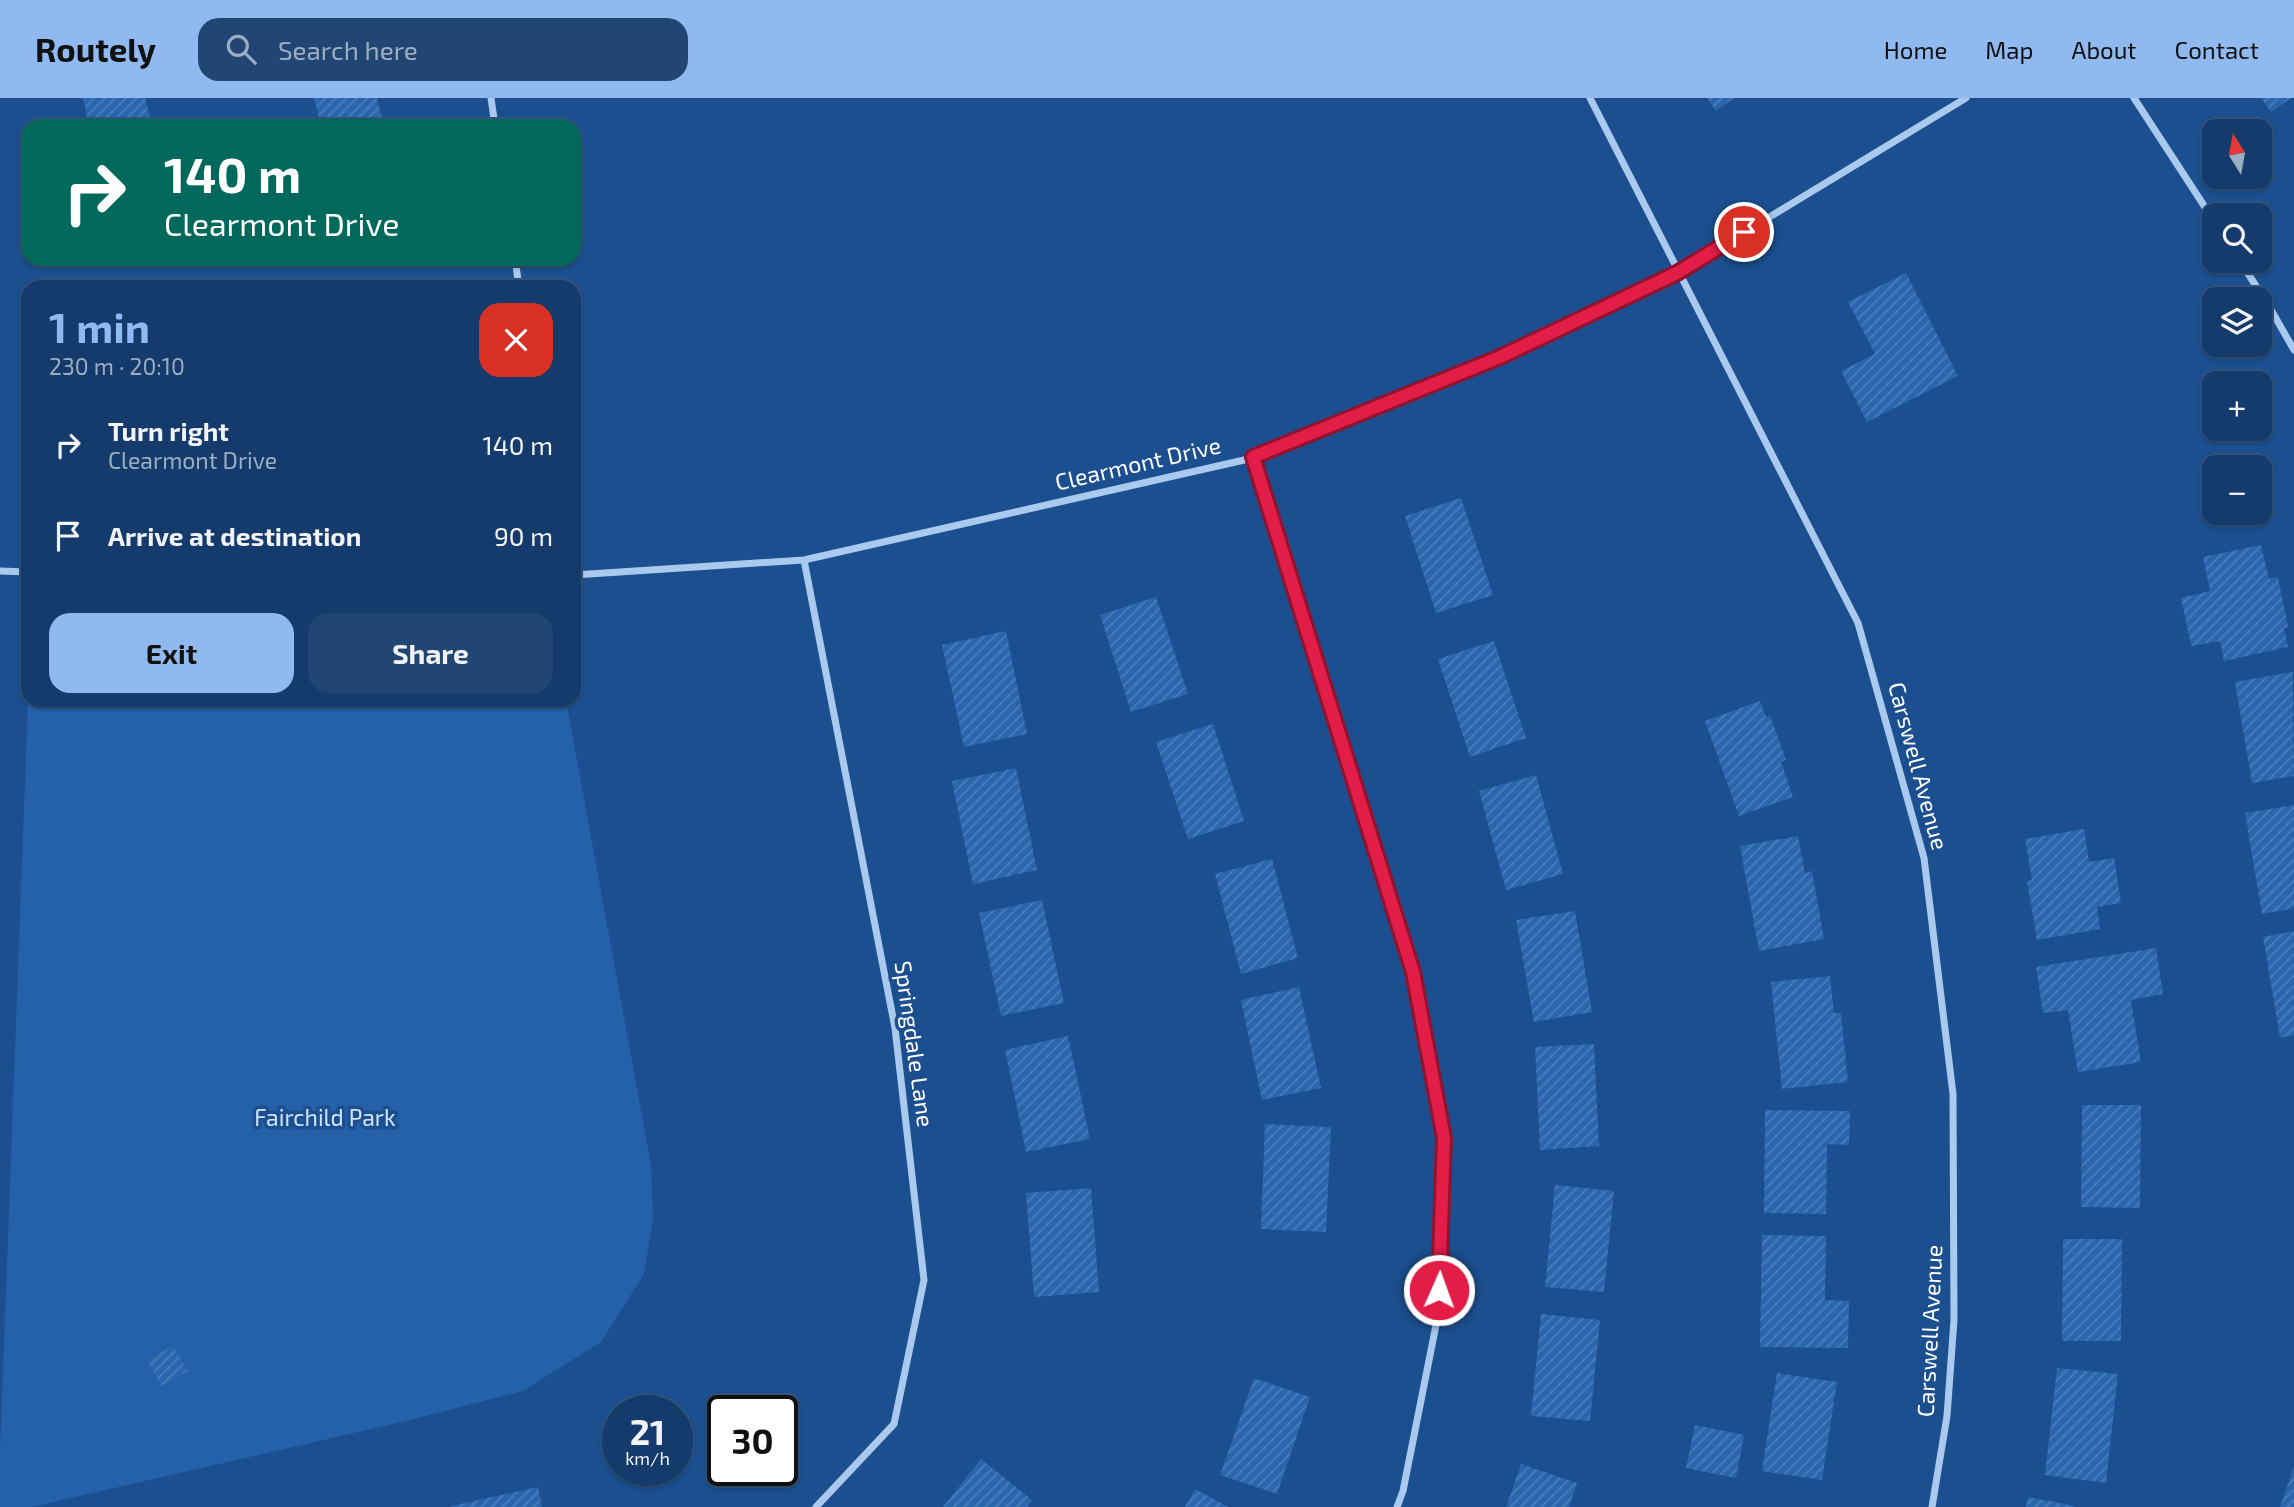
<!DOCTYPE html>
<meta charset="utf-8">
<style>
body{margin:0;font-family:"Exo 2",sans-serif;background:#214673;color:#f1f3f6;height:100vh;display:flex;flex-direction:column;font-size:26px;white-space:nowrap}
*{box-sizing:border-box;margin:0}
p{font-size:23px;color:#9dadc1}
.icon{flex:none;width:38px;height:38px;fill:none;stroke:currentColor;stroke-width:2;stroke-linecap:round;stroke-linejoin:round}
.map{position:relative;flex:1;overflow:hidden}
.details{position:absolute;left:21px;top:182px;width:560px;height:427px;display:flex;flex-direction:column;background:#143b6b;border-radius:21px;box-shadow:0 2px 5px #0004,0 0 0 2px #33557e}
.details>*{flex:none}
.banner{position:absolute;left:21px;top:21px;width:560px;height:147px;border-radius:21px;box-shadow:0 2px 5px #0004,0 0 0 2px #33557e;background:#00695c;color:#fff;overflow:hidden}
.needle{width:46px;rotate:349deg}
.buttons{position:absolute;left:2202px;top:21px;display:grid;gap:14px}
.buttons a{display:grid;place-items:center;width:70px;height:70px;border-radius:14px;background:#143b6b;box-shadow:0 2px 5px #0004,0 0 0 2px #33557e;font-size:35px}
.speed{position:absolute;left:602px;top:1297px;display:flex;gap:14px;font-size:35px;font-weight:700;text-align:center}
.speed>*{display:grid;place-content:center;width:91px;height:91px;border-radius:50%;background:#143b6b;box-shadow:0 2px 5px #0004,0 0 0 2px #33557e;line-height:1}
.speed small{font-size:18px;font-weight:400}
.speed .limit{border:4px solid #111;border-radius:10px;background:#fff;color:#111}
.pin{position:absolute;display:grid;place-items:center;width:60px;height:60px;color:#fff;margin:-30px;border:4px solid #fff;border-radius:50%;box-shadow:0 2px 7px #0007}
.me{position:absolute;width:77px;margin:-38px;rotate:2deg;stroke-linejoin:round;filter:drop-shadow(0 0 5px #0008)}
.turn{display:flex;align-items:center;gap:24px;height:147px;padding:0 28px;font-size:32px}
.turn .icon{width:91px;height:91px;stroke-width:2.5}
.turn b{display:block;font-size:49px;line-height:60px}
.round{display:grid;place-items:center;flex:none;width:74px;height:74px;border-radius:21px;background:#214673}
.overview{display:flex;align-items:center;justify-content:space-between;height:119px;padding:0 28px}
h1{font-size:42px;font-weight:700;line-height:52px;color:#90b9f0}
.button{display:flex;gap:14px;margin-top:auto;padding:14px 28px}
.button a{flex:1;height:80px;border-radius:21px;background:#90b9f0;color:#111;font-size:28px;font-weight:700;line-height:80px;text-align:center}
.button a+a{background:#214673;color:#f1f3f6}
ul{padding:0;list-style:none}
li{display:flex;align-items:center;gap:21px;height:91px;padding:0 28px}
li div{flex:1}
li b{display:block;font-size:26px}
li em{font-style:normal}
header{display:flex;align-items:center;gap:42px;box-sizing:border-box;height:98px;padding:0 35px;background:#90b9f0;color:#111}
header strong{font-size:33px}
nav{display:flex;gap:38px;margin-inline-start:auto;font-size:24px}
.search{width:490px;height:63px;background:#214673;display:flex;align-items:center;gap:18px;box-sizing:border-box;padding:0 24px;border-radius:21px;color:#9dadc1;font-size:26px}
.map>svg:first-child{display:block}
.park{fill:#2461a8}
.building{fill:url(#building-hatch)}
.lines{fill:none;stroke-linecap:round;stroke-linejoin:round}
.minor{stroke:#a9c9ee;stroke-width:7}
.route-casing{stroke:#92132f;stroke-width:18}
.route{stroke:#e11d48;stroke-width:12}
.labels{text-anchor:middle;stroke-width:7;stroke-linejoin:round;paint-order:stroke}
.street-label{font-size:23px;fill:#fff;stroke:#1b4f8f}
.park-label{font-size:23px;fill:#cfe3fa;stroke:#1b4f8f}
</style>
<header>
<strong>Routely</strong>
<div class="search"><svg class="icon" aria-label="search" viewBox="0 0 24 24"><circle cx="10" cy="10" r="6"/><path d="M15 15l6 6"/></svg>Search here</div>
<nav><a>Home</a><a>Map</a><a>About</a><a>Contact</a></nav>
</header>
<div class="map">
<svg width="2294" height="1409" viewBox="0 0 2294 1409">
<defs>
<pattern id="building-hatch" width="6" height="6" patternUnits="userSpaceOnUse" patternTransform="scale(1.75)"><rect width="6" height="6" fill="#2a66ad"/><path d="M-1 1l2-2M0 6l6-6M5 7l2-2" fill="none" stroke="#4a7db9"/></pattern>
</defs>
<rect width="100%" height="100%" fill="#1b4f8f"/>
<path class="park" d="M28,602H566L651,1067L653,1121L644,1176L601,1244L523,1293L410,1322L32,1409H0V1353Z"/>
<path class="building" d="M83,0H145L152,28H89Z
M314,0H377L384,28H321Z
M1707,0H1734L1716,13Z
M2261,0H2291L2271,14Z
M1906,175L1958,278L1867,324L1841,273L1875,256L1848,204Z
M1461,400L1493,497L1436,515L1405,418Z
M2261,447L2269,481L2278,479L2288,529L2284,530L2288,549L2224,563L2220,543L2191,548L2181,500L2210,493L2203,459Z
M1156,499L1188,596L1131,614L1100,517Z
M1006,533L1027,636L964,649L942,547Z
M1494,543L1526,640L1470,659L1438,561Z
M2293,574L2294,678L2252,685L2235,584Z
M1760,603L1766,619L1770,618L1786,662L1781,664L1793,699L1739,718L1705,623Z
M1213,626L1244,723L1188,741L1156,644Z
M1016,670L1037,772L973,786L952,683Z
M1536,677L1563,776L1506,792L1479,693Z
M2294,707V810L2262,816L2245,715Z
M2084,731L2089,764L2114,760L2121,805L2097,809L2100,831L2037,842L2027,783L2032,782L2025,741Z
M1798,738L1805,775L1812,773L1824,841L1759,853L1740,748Z
M1272,761L1298,860L1241,876L1215,776Z
M1042,802L1064,905L1001,918L979,815Z
M1575,813L1592,914L1534,924L1516,822Z
M2294,833V937L2280,940L2263,839Z
M2156,850L2163,896L2131,902L2141,964L2078,974L2068,912L2043,915L2036,869Z
M1830,878L1834,915H1841L1848,984L1782,991L1771,884Z
M1299,889L1321,990L1262,1002L1241,902Z
M1068,938L1090,1041L1026,1054L1005,952Z
M1594,946L1599,1048L1540,1052L1535,949Z
M2082,1007H2141L2140,1110L2081,1109Z
M1765,1012L1850,1013L1849,1047L1827,1046L1826,1116L1764,1115Z
M1265,1026L1331,1029L1326,1134L1261,1131Z
M1555,1087L1614,1093L1604,1194L1545,1189Z
M1091,1090L1099,1194L1034,1199L1026,1095Z
M1762,1137L1826,1138L1825,1202L1849,1203L1848,1250L1760,1249Z
M2063,1141H2122L2121,1243H2062Z
M1541,1216L1600,1222L1590,1323L1531,1318Z
M173,1248L188,1273L161,1288L147,1262Z
M2057,1270L2118,1276L2106,1385L2045,1377Z
M1777,1275L1837,1284L1822,1382L1762,1373Z
M1254,1280L1310,1299L1277,1396L1220,1377Z
M1695,1327L1744,1337L1736,1380L1686,1370Z
M981,1361L1032,1402L1027,1409H943Z
M1521,1366L1577,1385L1569,1409H1506Z
M2294,1369V1409H2280Z
M538,1389L542,1409H452L451,1408Z
M1195,1391L1228,1409H1185Z
M2028,1399L2075,1408V1409H2026Z"/>
<g class="lines">
<path class="minor" d="M491,0L495,28
M1590,0L1858,525L1924,760L1953,996L1954,1222L1947,1318L1932,1409
M2134,0L2214,123
M515,161L519,189
M2240,163L2270,210L2294,252
M1253,360L1413,875L1445,1040L1438,1217L1403,1393L1397,1409
M804,462L895,930L924,1182L894,1326L816,1409
M0,473L28,474
M574,477L804,462L1253,360L1500,259L1677,175L1966,0"/>
</g>
<g class="lines">
<defs>
<path id="route" d="M1439,1192L1444,1040L1413,874L1253,359L1500,259L1677,175L1744,134"/>
</defs>
<use href="#route" class="route-casing"/>
<use href="#route" class="route"/>
</g>
<g class="labels">
<g class="street-label">
<text transform="translate(1138 366) rotate(-13)" y="8">Clearmont Drive</text>
<text transform="translate(1918 668) rotate(75)" y="8">Carswell Avenue</text>
<text transform="translate(914 946) rotate(82)" y="8">Springdale Lane</text>
<text transform="translate(1930 1233) rotate(-87)" y="8">Carswell Avenue</text>
</g>
<g class="park-label">
<text x="325" y="1028">Fairchild Park</text>
</g>
</g>
</svg>
<div class="buttons">
<a><svg class="needle" viewBox="-14 -14 28 28"><path d="M0-13l5 13h-10z" fill="#e53935"/><path d="M0 13l5-13h-10z" fill="#9dadc1"/></svg></a>
<a><svg class="icon" aria-label="search" viewBox="0 0 24 24"><circle cx="10" cy="10" r="6"/><path d="M15 15l6 6"/></svg></a>
<a><svg class="icon" aria-label="layers" viewBox="0 0 24 24"><path d="M12 4l9 5-9 5-9-5zM3 14l9 5 9-5"/></svg></a>
<a>+</a>
<a>−</a>
</div>
<div class="speed"><div>21<small>km/h</small></div><div class="limit">30</div></div>
<div class="pin" style="left:1744px;top:134px;background:#d93025"><svg class="icon" aria-label="arrive" viewBox="0 0 24 24"><path d="M6 21V4h12l-3 4 3 4H6"/></svg></div>
<svg class="me" style="left:1439px;top:1192px" viewBox="-20 -20 40 40"><circle r="17" fill="#e11d48" stroke="#fff" stroke-width="3"/><path d="M0-11L8 9 0 5-8 9z" fill="#fff"/></svg>
<div class="banner">
<div class="turn"><svg class="icon" aria-label="right" viewBox="0 0 24 24"><path d="M7 20v-9h11M14 6l5 5-5 5"/></svg><div><b>140 m</b>Clearmont Drive</div></div>
</div>
<section class="details">
<div class="overview"><div><h1>1 min</h1><p>230 m · 20:10</p></div><a class="round" style="background:#d93025;color:#fff"><svg class="icon" aria-label="close" viewBox="0 0 24 24"><path d="M6 6l12 12M18 6L6 18"/></svg></a></div>
<ul>
<li><svg class="icon" aria-label="right" viewBox="0 0 24 24"><path d="M7 20v-9h11M14 6l5 5-5 5"/></svg><div><b>Turn right</b><p>Clearmont Drive</p></div><em>140 m</em></li>
<li><svg class="icon" aria-label="arrive" viewBox="0 0 24 24"><path d="M6 21V4h12l-3 4 3 4H6"/></svg><div><b>Arrive at destination</b></div><em>90 m</em></li>
</ul>
<div class="button"><a>Exit</a><a>Share</a></div>
</section>
</div>
